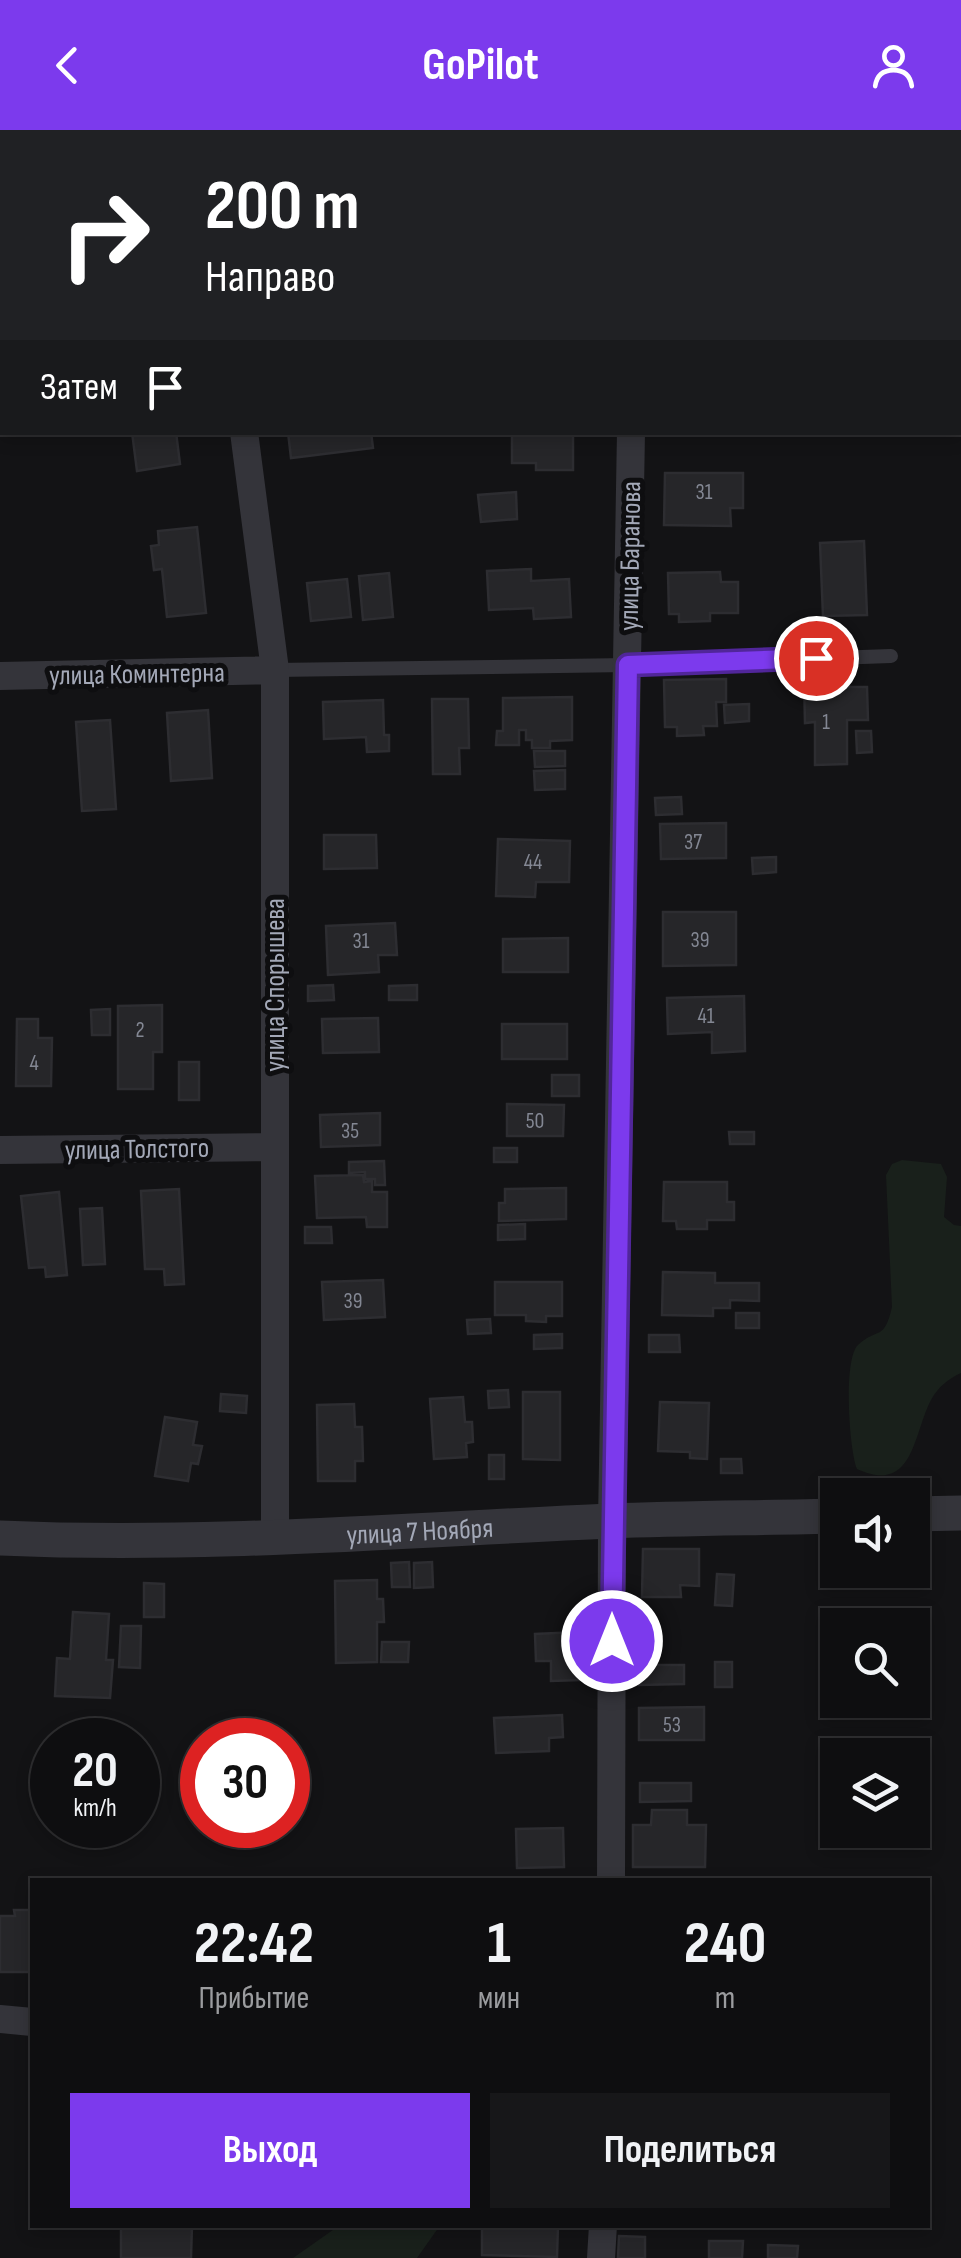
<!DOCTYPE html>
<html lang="ru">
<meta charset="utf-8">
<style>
body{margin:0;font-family:"Sofia Sans Condensed",sans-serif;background:#171719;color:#f1f3f6;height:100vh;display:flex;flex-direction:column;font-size:38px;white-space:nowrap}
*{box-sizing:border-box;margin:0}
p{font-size:32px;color:#9b9c9f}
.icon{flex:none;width:55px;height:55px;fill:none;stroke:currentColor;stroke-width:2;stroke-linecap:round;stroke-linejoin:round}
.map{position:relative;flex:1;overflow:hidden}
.drawer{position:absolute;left:30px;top:1748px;width:900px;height:350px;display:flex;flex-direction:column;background:#0e0e10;border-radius:0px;box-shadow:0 5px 15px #0003,0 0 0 2px #2e2e30}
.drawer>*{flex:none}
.guide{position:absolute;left:0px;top:0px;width:962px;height:305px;box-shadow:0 5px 15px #0003,0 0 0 2px #2e2e30;background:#202124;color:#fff;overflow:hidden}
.controls{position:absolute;left:820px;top:1348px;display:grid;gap:20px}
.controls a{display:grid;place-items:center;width:110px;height:110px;border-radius:0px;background:#0e0e10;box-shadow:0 5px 15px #0003,0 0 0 2px #2e2e30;font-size:50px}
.speed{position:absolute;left:30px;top:1588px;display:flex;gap:20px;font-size:50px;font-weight:700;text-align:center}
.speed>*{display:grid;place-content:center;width:130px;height:130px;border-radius:50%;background:#0e0e10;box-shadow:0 5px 15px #0003,0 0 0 2px #2e2e30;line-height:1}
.speed small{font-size:25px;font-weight:400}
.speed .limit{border:15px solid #d22;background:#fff;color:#111}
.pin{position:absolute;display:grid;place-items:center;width:85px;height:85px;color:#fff;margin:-42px;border:5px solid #fff;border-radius:50%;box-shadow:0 2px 10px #0007}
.me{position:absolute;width:110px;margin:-55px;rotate:0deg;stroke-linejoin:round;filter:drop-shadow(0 0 8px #0008)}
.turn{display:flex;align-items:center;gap:35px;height:210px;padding:0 40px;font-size:45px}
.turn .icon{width:130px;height:130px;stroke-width:2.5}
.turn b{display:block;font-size:70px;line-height:85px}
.then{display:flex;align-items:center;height:95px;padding:0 40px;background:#0003;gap:20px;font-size:38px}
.eta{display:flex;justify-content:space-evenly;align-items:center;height:170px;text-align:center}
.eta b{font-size:60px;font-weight:700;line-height:70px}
.action{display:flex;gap:20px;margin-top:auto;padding:20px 40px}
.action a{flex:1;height:115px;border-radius:0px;background:#7c3aed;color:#fff;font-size:40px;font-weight:700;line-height:115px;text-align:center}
.action a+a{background:#171719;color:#f1f3f6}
header{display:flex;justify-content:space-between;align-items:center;height:130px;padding:0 40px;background:#7c3aed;color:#fff;font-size:45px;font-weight:700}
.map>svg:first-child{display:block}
.green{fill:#19201b}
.building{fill:#262629;stroke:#2d2d31;stroke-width:2.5}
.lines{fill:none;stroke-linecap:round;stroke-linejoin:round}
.service{stroke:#34343a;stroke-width:14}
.minor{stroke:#34343a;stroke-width:28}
.tertiary{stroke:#34343a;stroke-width:35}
.route-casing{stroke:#51269a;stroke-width:25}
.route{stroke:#7c3aed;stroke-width:18}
.labels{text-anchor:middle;stroke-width:10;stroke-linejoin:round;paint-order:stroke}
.number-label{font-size:22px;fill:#838793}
.street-label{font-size:28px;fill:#a3a8b7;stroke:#0e0e10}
</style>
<header><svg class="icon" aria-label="back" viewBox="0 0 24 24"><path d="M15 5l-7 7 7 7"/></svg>GoPilot<svg class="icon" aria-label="person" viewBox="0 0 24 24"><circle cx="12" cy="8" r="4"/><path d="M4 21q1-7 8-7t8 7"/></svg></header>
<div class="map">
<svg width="961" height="2128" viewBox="0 0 961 2128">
<rect width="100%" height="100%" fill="#131315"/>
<path class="green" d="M902,1030L941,1034L947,1047L944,1087L954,1095L961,1096V1243C948,1249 938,1257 931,1270C913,1304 914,1365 857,1339C849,1319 843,1229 858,1215C877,1197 884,1212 892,1177L886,1045L892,1034Z
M340,2095H448L439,2097L417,2128H293Z"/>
<path class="building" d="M0,141H2L0,241Z
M132,302H176L180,334L137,341Z
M288,302H371L373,318L291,328Z
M512,302H573V340H536V333H512Z
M665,343H743V378H730L731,396L664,395Z
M516,362L517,389L481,392L478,365Z
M197,397L206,483L167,487L162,439L154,440L151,416L159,415L158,401Z
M864,411L867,485L823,486L820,413Z
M531,439V451L569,449L571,487L534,489L533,478L489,480L487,441Z
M720,442L721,452H738V483H710V491L679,492V484H669L668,443Z
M389,443L393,487L363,490L359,446Z
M347,449L351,487L311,491L307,453Z
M849,547V557H867L868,590H847V634L815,635V592L805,593L804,548Z
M726,549V572H716L717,596H703L704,605L677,606V597H665L664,550Z
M572,567V610L550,611V618H532V610H526V600H519V615H496L497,601H503V568Z
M432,569H468L469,618H459L460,644H433Z
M383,570L384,605H389V621L367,622L366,607L324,609L323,572Z
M749,574V591L725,593L724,575Z
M208,580L212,648L171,651L167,583Z
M110,590L116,679L82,681L76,592Z
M856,601H871L872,622L857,623Z
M534,621H565V636L535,637Z
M565,640V659L535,660L534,641Z
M681,667L682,684L656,685L655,668Z
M726,693V728L661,729L660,694Z
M324,705H376L377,738L324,739Z
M498,709L570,711L569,752H536L535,767L496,766Z
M776,727V742L753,744L752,728Z
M663,782H736V835L663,836Z
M395,793L397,825H378L379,842L328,845L326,796Z
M568,808V842H503V809Z
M333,855L334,870L308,871V856Z
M417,855V870H389V856Z
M744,866L745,921L712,923V902L668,904L667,868Z
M162,875V922H153V959H118V876Z
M110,879V905H92L91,880Z
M378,888L379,922L323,923L322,889Z
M17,889H38V908H52L51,956H16Z
M502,894H567V929H502Z
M179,932H199V970H179Z
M552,945H579V966H552Z
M507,974L564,975L563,1006H507Z
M380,983V1015L321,1017L320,985Z
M729,1002H754V1014H730Z
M494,1018H517V1032H494Z
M384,1031L385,1055H375V1049H365V1042L349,1043V1032Z
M363,1045L364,1052L372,1051V1062H387V1097H367L366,1087L317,1088L315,1046Z
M664,1052H727V1072H734V1090H707V1099H677L676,1091H663Z
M566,1058V1089L499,1091V1073H505V1059Z
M179,1059L184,1154L165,1155L164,1139H145L141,1061Z
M59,1062L67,1145L46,1147L45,1137L29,1138L21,1066Z
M102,1078L105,1134L83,1135L80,1079Z
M525,1094V1109L498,1110V1095Z
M305,1097H331L332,1113H305Z
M663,1142L715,1143V1153H759V1171L730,1170V1178H713V1186L662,1185Z
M383,1150L385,1187L324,1190L322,1152Z
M495,1152H562V1186H546V1192L526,1191V1185H495Z
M736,1183H759V1198H736Z
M490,1189L491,1203L468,1204L467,1190Z
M562,1204V1218L534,1219V1205Z
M649,1205H679L680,1222H649Z
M508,1260L509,1277L489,1278L488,1261Z
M523,1262H560V1330L523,1329Z
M221,1264L247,1266L246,1283L220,1281Z
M463,1267L465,1292H472L473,1312L466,1313L467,1327L434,1329L430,1269Z
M660,1272L709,1273L707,1329L690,1328V1322L658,1321Z
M354,1274L355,1297H362L363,1331H355V1351H318L317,1275Z
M165,1287L197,1292L193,1315L202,1316L198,1334L191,1333L188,1351L155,1346Z
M489,1325H504V1349H489Z
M721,1329H741L742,1343H721Z
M643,1419H699V1456L680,1455L681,1467H642Z
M409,1432L410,1457H392L391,1433Z
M432,1432L433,1457L414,1458V1433Z
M717,1444L734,1445L732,1476L715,1475Z
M377,1450V1469H383L384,1492H377V1532L336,1533L335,1451Z
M144,1453L164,1454V1487H144Z
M73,1482L109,1484L106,1530H113L110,1568L55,1566L57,1528L70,1529Z
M121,1496H141L140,1538L119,1537Z
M578,1502L580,1550L551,1551V1531H536L535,1504Z
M382,1512H409L408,1532H381Z
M715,1532H732V1557H715Z
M638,1535H684V1554L639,1555Z
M704,1577V1610H639V1578Z
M562,1585L563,1607L549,1608V1621L496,1623L494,1588Z
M640,1653H691V1671L640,1672Z
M652,1680H687V1695H706L705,1737H633V1695H651Z
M563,1698L564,1737L517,1738L516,1699Z
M14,1780H32V1842H0V1786H15Z
M121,2095H192L191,2128H121Z
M482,2095H558L557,2127L482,2125Z
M619,2106L645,2107V2128H618Z
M709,2111H743L742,2128H709Z
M768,2115L798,2116L797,2128H768Z"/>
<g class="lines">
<path class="service" d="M275,540L628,535L891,526"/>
<path class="minor" d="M206,0L207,2
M634,2V0
M0,102H2
M244,302L275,540V1409
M0,546L275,540
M0,1020L273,1017
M611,1750L612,1391L631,302
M0,1889L32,1892
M601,2128L603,2095"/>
<g class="tertiary">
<path d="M912,1384L961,1383"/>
<path id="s1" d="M0,1408C203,1417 406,1400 609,1391C685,1388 761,1388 838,1386"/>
</g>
</g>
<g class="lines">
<defs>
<path id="route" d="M612,1511L628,535L816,528"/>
</defs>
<use href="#route" class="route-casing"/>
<use href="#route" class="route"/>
</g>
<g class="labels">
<g class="number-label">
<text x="704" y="369">31</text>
<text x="826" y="599">1</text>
<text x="693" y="719">37</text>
<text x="533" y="739">44</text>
<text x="700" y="817">39</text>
<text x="361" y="818">31</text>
<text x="706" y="893">41</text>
<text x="140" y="907">2</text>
<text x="34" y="940">4</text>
<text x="535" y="998">50</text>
<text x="350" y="1008">35</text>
<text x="353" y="1178">39</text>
<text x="672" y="1602">53</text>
</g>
<g class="street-label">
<text transform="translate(629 426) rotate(-89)" y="10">улица Баранова</text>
<text transform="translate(137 543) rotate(-1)" y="10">улица Коминтерна</text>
<text transform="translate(274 855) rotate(-90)" y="10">улица Спорышева</text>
<text transform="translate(137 1018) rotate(-1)" y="10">улица Толстого</text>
<text dy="10" stroke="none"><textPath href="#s1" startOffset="420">улица 7 Ноября</textPath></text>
</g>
</g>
</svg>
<div class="controls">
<a><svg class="icon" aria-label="sound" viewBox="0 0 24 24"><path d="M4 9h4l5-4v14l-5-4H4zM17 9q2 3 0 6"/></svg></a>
<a><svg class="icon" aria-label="search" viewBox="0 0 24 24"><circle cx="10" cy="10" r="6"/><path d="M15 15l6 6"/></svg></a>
<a><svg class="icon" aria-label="layers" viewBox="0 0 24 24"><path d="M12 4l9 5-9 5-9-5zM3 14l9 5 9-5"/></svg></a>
</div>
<div class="speed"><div>20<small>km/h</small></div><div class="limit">30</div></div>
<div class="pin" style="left:816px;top:528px;background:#d93025"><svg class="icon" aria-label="arrive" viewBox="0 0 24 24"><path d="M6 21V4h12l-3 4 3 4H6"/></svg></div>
<svg class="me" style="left:612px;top:1511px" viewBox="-20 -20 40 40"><circle r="17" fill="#7c3aed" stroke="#fff" stroke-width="3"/><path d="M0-11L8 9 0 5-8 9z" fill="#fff"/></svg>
<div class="guide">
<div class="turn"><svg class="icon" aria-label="right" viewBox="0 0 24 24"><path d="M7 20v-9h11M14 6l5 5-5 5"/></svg><div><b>200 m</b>Направо</div></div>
<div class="then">Затем<svg class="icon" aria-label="arrive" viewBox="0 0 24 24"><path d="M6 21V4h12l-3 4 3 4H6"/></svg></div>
</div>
<section class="drawer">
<div class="eta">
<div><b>22:42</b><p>Прибытие</p></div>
<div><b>1</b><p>мин</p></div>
<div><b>240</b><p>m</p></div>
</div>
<div class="action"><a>Выход</a><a>Поделиться</a></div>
</section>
</div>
